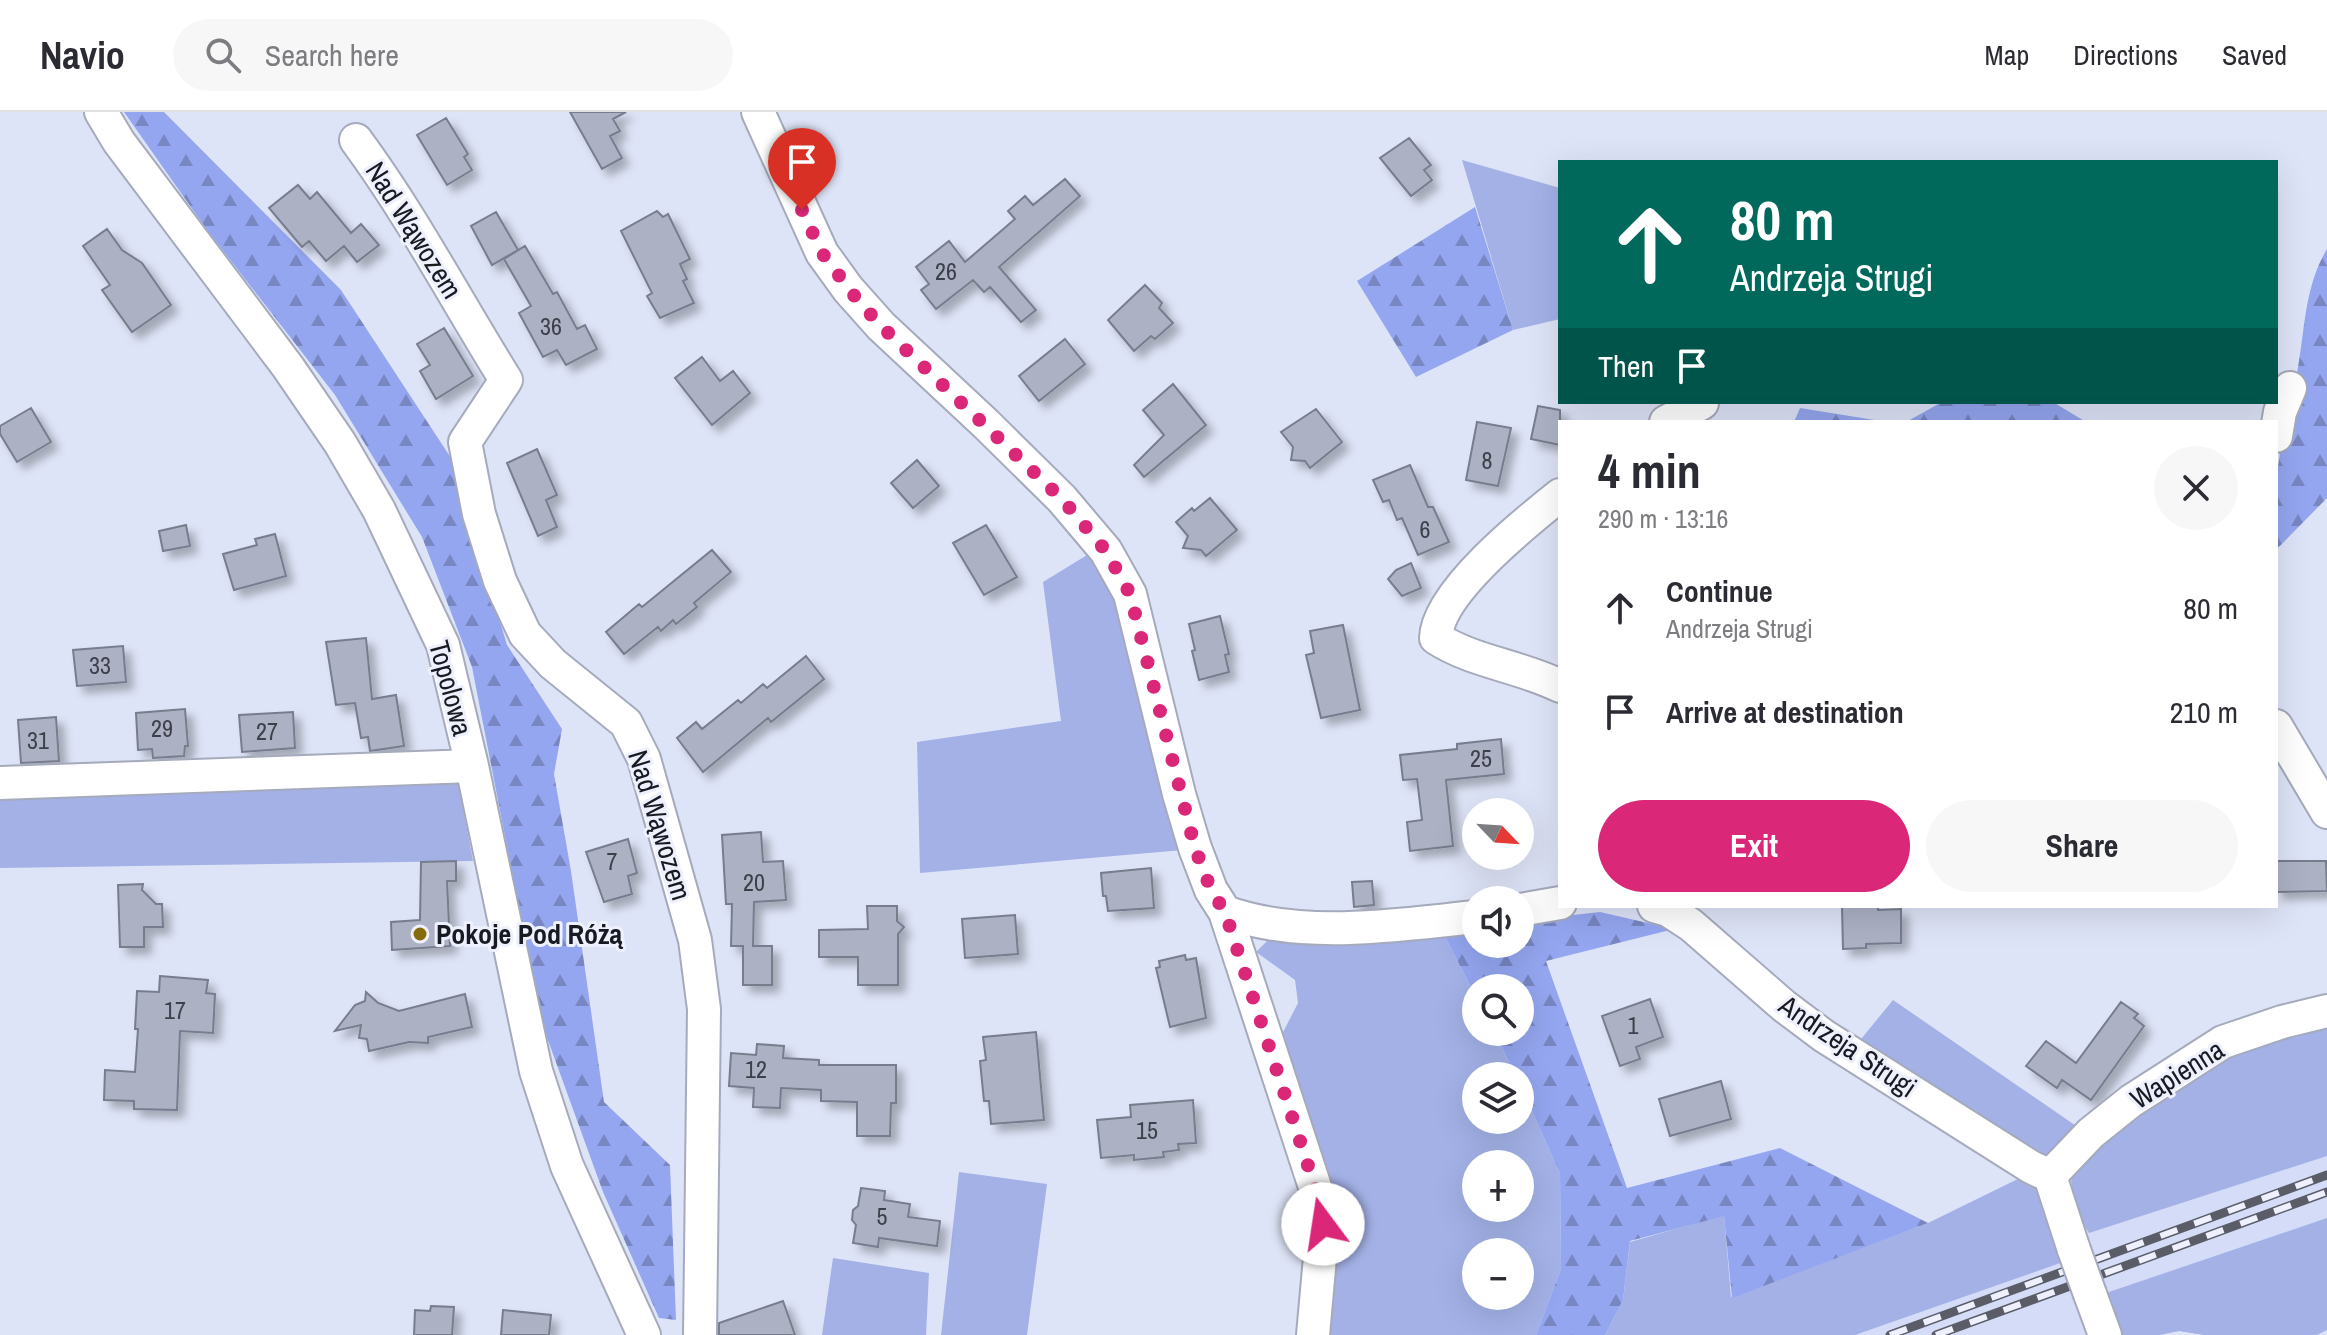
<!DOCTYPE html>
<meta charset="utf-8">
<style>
body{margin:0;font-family:"Archivo Narrow",sans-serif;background:#f7f7f7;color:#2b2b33;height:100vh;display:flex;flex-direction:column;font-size:30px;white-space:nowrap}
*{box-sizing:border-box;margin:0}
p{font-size:26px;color:#7c7c81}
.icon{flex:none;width:44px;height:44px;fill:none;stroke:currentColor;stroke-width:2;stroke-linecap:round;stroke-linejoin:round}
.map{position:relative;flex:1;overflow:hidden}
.sheet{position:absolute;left:1558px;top:308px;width:720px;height:488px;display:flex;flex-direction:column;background:#fff;border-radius:0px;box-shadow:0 8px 32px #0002}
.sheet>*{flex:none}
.banner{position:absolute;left:1558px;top:48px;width:720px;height:244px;border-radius:0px;box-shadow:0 8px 32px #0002;background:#00695c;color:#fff;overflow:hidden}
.needle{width:52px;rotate:115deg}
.controls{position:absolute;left:1462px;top:686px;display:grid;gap:16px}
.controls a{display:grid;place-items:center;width:72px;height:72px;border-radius:50%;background:#fff;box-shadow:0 8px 32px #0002;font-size:40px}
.pin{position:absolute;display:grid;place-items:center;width:68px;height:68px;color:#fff;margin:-82px -34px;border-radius:50% 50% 50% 0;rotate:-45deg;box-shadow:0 0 8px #0007}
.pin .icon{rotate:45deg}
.me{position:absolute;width:88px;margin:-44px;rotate:346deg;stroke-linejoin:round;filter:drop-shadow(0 0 6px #0008)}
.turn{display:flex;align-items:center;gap:28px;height:168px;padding:0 40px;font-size:36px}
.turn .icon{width:104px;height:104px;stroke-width:2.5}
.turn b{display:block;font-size:56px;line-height:68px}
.then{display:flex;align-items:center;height:76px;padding:0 40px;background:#0003;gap:16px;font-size:30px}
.round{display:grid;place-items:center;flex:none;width:84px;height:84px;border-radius:42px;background:#f7f7f7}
.headline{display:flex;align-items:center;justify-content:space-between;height:136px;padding:0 40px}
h1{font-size:48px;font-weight:700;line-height:60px}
.cta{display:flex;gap:16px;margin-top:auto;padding:16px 40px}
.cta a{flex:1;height:92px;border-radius:48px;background:#db2777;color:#fff;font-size:32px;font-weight:700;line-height:92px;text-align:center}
.cta a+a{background:#f7f7f7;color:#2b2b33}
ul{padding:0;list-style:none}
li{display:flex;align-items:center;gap:24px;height:104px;padding:0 40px}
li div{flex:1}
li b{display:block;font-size:30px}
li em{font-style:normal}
header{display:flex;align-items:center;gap:48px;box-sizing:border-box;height:112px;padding:0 40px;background:#fff;border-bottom:2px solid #e1e1e2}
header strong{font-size:38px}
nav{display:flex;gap:44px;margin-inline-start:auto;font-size:28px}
.search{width:560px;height:72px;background:#f7f7f7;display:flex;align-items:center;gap:20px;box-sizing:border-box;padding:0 28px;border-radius:44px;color:#7c7c81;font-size:30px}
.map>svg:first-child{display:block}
.built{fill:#d5dcf7}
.green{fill:#a3b1e7;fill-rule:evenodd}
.forest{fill:url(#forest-firs)}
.building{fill:#acb1c4;stroke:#787d8e;stroke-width:2;filter:url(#shadow)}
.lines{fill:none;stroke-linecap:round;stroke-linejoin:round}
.minor-casing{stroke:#a5aabc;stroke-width:36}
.minor{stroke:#fff;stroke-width:32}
.rail-casing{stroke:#5a5d68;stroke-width:9}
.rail{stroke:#eef1fd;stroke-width:6;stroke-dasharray:18;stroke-linecap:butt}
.minor-bridge-casing{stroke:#a5aabc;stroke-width:36;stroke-linecap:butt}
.minor-bridge{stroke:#fff;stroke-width:32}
.route{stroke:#db2777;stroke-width:14;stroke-dasharray:0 25.2}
.poi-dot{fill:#856d0b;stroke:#eef1fd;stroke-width:3}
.labels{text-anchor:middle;stroke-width:6;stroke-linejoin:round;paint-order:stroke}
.number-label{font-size:24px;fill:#3d404a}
.street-label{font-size:28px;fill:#181a21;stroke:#eef1fd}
.poi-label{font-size:28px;font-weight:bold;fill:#181a21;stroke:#eef1fd;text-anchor:start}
</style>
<header>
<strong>Navio</strong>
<div class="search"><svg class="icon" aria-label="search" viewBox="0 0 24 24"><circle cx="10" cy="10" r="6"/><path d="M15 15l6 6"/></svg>Search here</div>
<nav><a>Map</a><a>Directions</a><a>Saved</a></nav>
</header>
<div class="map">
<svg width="2327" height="1223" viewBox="0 0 2327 1223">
<defs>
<pattern id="forest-firs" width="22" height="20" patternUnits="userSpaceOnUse" patternTransform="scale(2)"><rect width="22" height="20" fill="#94a6f0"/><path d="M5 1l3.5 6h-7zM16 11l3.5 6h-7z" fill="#7886c2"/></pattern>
<filter id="shadow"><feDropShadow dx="7" dy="7" stdDeviation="4" flood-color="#0004"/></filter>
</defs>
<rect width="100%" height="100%" fill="#dee4f7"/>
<path class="built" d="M2327,984V1218L2317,1223H2204L2179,1219L2160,1223H1706L2046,1079L2071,1066Z"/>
<path class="green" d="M1462,48L1560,76V207L1513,218Z
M1092,440L1124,496L1183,738L920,761L917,630L1061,609L1043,470Z
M458,669L473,749L0,756V682Z
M1442,819L1476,885V920H1494L1516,964H1476V1008H1520V972L1560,1062L1561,1157L1536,1223H1323L1280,926L1298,891L1295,868L1256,840L1271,825ZM1476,1052H1520V1096H1476ZM1476,1140H1520V1184H1476Z
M1893,888L2082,1018L2056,1046L2039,1047L1857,932Z
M2327,912V1044L2089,1121L2073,1097L2071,1066L2092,1035L2131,1001L2237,937Z
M959,1060L1047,1072L1027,1223H941Z
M2028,1062L2040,1079L2066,1149L1855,1223H1605L1623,1188L1630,1130L1724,1103L1731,1185L1928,1111Z
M2327,1106V1218L2317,1223H2204L2179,1219L2160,1223H2120L2106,1181Z
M833,1146L929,1161L926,1223H822Z"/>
<path class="forest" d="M124,0H164L341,178L451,346L507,533L562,617L554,662L571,759L604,990L670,1053L676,1208L659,1206L603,1080L541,909L472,555L422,425L335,283L207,118Z
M1475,95L1513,218L1416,265L1357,169Z
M2327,137V386L2276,438C2276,405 2275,372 2280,340C2285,313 2292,288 2297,261C2305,219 2304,175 2327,137Z
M1942,290H2053L2086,310H1906Z
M1800,296L1887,310H1794Z
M1600,800L1674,817L1546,849L1627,1076L1780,1036L1928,1111L1732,1186L1724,1104L1630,1129L1623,1188L1605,1223H1536L1561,1157L1560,1062L1520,972V964H1516L1494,920H1520V876H1476V885L1442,819L1476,815V832H1520V809Z"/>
<path class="building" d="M570,0H626L613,7L620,19L610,24L622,46L602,57Z
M446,6L468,42L464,45L472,58L447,73L417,23Z
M1409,26L1431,53L1424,58L1432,68L1411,84L1380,46Z
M1065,67L1080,84L999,155L1036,198L1021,210L990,175L984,180L973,168L936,197L921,178L929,172L916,155L949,129L965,150L1015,107L1008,99L1025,84L1033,93Z
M298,73L310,87L317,80L351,121L361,112L379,133L357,150L344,134L326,149L309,129L302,135L269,96Z
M657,99L663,105L668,102L690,147L680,152L687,167L683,169L694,191L660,206L647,184L652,181L621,119Z
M496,100L518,138L492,153L471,114Z
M107,117L122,138L142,151L171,193L132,220L102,178L110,173L83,134Z
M525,134L553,182L557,180L577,217L585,213L597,237L566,253L557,238L543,245L519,201L531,194L504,147Z
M1145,173L1162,191L1159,196L1173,211L1155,227L1151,224L1134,239L1108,208Z
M444,216L473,264L436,287L420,259L430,253L417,232Z
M1065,227L1085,252L1039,289L1019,264Z
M702,245L720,269L733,259L750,281L712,313L675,266Z
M1173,272L1206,313L1144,365L1134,353L1164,323L1143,298Z
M1538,294L1560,298V333L1531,327Z
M31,296L51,330L17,350L0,322V314Z
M1316,297L1342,330L1310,356L1305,349L1291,348L1293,335L1281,320Z
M1477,310L1511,316L1498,374L1466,368Z
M537,337L557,383L546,388L557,415L538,424L507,351Z
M917,348L939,374L913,396L891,371Z
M1410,353L1428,395H1433L1449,430L1418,443L1402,406L1397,408L1389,388L1383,390L1373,368Z
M1210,386L1237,418L1206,444L1201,438L1183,436L1188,424L1176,410L1192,396L1194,399Z
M186,413L190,434L163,439L159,419Z
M986,413L1017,465L984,483L953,431Z
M275,422L286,464L234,478L223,442L257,433L255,427Z
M712,438L731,460L694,491L697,495L676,512L673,508L661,519L658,515L624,542L606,520L639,492L642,495Z
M1411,451L1421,476L1402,484L1388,467L1396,458Z
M1220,504L1229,542L1225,543L1229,560L1199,568L1192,539L1195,538L1189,512Z
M1343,513L1360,598L1321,606L1306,543L1314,541L1310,519Z
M366,526L372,587L396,583L404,634L370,639L368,625L361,626L355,591L336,593L326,530Z
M123,534L126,570L77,574L73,538Z
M806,544L824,567L771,610L768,606L703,660L677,626L696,610L702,617L738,588L741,591L763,572L767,576Z
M185,597L188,634H185L184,644L153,646L152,637L138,638L136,601Z
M293,600L295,636L242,640L239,603Z
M56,605L59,649L21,651L18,608Z
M1501,627L1504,662L1446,668L1453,734L1410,739L1407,710L1422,708L1417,667L1403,668L1400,643L1457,637V632Z
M761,720L763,750L783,749L786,788L754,790L753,834H772V873H743V834H731L732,792H726L722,723Z
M628,727L637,761L628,764L632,782L604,790L586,740Z
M456,749V769H447L450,834L392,838L391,810L420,808L421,750Z
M2276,749H2326L2327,779L2276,780Z
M1151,756L1154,796L1108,799L1106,784H1103L1101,761Z
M1372,769L1374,793L1354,795L1352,770Z
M143,772L142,778L156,792H162L163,815H144V835H120L118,773Z
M867,794H897V809L904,815L898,822V873H858V845H819V818L868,817Z
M1878,794V798L1901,797V831L1866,832V836L1843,837L1842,795Z
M1015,803L1018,842L965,846L962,807Z
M1185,843L1186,848L1196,846L1206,906L1170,915L1156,856L1160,855L1159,849Z
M160,864L208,868L206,881L215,882L213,921L180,919L177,998L134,997V989L104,988L105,958L135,960L138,917H135L137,879L159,880Z
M366,880L378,891L399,899L465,882L472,915L428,925V931L409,930L369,939L367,927L359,926L361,913L335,919L355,893L365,889Z
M1650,887L1663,925L1636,935L1640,947L1620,954L1602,904Z
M2121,890L2138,902L2134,906L2144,914L2091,988L2062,968L2057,976L2026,954L2046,929L2076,951Z
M1036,920L1044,1008L991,1012L989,989H984L980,949L986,948L983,925Z
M757,932L784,934L783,946L819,948V953H896V991H891L890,1024H857V990L821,989V978L781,976L780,996L753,995L754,976L729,974L731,941L756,943Z
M1721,969L1731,1007L1670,1024L1659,987Z
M1193,988L1196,1031L1178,1032L1179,1038L1163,1040L1164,1045L1134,1048V1043L1101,1046L1097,1008L1131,1005L1130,993Z
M861,1076L885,1079L884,1088L910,1092L908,1105L940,1109L937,1134L879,1126L878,1135L853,1131L856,1113L852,1108L853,1098L858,1094Z
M783,1189L795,1223H719V1211Z
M431,1194L454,1195L452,1223H414L415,1198L430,1199Z
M503,1198L551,1203L549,1223H501Z"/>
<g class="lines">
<defs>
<path id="minor" d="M101,0L119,30L288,255L340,331L379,398L443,533L472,654L536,959L567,1054L644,1223
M758,0L822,141L848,177L881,214L986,312L1062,387L1106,439L1130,482L1179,682L1195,736L1211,778L1225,800L1315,1075L1323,1112L1313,1223
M356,28C412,104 456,188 506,268L465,330L479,402L500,469L525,522L553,552L626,611L644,647L695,828L704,897L700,1223
M1666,310L1702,291
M2276,324L2280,300L2290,276
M1560,383C1526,410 1437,481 1436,526C1473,550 1520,554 1560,574
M2276,614L2327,700
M0,671L472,654
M1654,794L1668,798L1691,813L1784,894L1824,924L2031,1055L2050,1064
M1520,798L1560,791
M1225,800C1304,828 1394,813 1476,805
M2050,1064L2091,1021L2131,989L2223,930L2282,910L2327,899
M2050,1064L2074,1138
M2090,1182L2105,1223"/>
</defs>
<use href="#minor" class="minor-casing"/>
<use href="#minor" class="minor"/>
<defs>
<path id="rail" d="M1890,1223L2327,1063
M1936,1223L2327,1080"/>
</defs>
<use href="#rail" class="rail-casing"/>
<use href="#rail" class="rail"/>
<defs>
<path id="minor-bridge" d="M2074,1138L2090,1182"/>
</defs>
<use href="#minor-bridge" class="minor-bridge-casing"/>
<use href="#minor-bridge" class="minor-bridge"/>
</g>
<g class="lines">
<path class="route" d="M802,98L822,141L856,186L881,214L1062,387L1106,439L1130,482L1195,736L1211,778L1225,800L1315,1075L1323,1112"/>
</g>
<circle class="poi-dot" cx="420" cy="822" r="8"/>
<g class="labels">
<g class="number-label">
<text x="946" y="168">26</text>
<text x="551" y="223">36</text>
<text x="1487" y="357">8</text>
<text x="1425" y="426">6</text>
<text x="100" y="562">33</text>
<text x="162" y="625">29</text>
<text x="267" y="628">27</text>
<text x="38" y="637">31</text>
<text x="1481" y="655">25</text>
<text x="612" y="758">7</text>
<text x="754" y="779">20</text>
<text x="175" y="907">17</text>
<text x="1633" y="922">1</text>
<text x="756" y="966">12</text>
<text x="1147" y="1027">15</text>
<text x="882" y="1113">5</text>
</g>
<g class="street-label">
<text transform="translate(414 118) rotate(58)" y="10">Nad Wąwozem</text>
<text transform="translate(451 576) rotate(75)" y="10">Topolowa</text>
<text transform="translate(660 713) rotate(73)" y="10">Nad Wąwozem</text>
<text transform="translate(1848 934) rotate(34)" y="10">Andrzeja Strugi</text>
<text transform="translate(2177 962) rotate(-32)" y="10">Wapienna</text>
</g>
<g class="poi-label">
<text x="436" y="832">Pokoje Pod Różą</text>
</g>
</g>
</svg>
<div class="controls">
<a><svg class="needle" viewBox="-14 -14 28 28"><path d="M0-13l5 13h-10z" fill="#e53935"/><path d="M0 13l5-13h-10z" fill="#7c7c81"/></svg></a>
<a><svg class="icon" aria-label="sound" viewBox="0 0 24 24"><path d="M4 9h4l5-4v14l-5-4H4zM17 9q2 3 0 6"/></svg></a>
<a><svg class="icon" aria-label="search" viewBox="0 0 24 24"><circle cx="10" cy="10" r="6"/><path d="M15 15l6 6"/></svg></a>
<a><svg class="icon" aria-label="layers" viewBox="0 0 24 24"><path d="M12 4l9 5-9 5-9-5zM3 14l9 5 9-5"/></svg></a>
<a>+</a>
<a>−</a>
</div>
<div class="pin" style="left:802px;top:98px;background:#d93025"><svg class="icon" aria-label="arrive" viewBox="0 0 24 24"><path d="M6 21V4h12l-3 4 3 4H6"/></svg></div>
<svg class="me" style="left:1323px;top:1112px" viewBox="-20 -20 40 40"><circle r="19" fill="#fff"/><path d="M0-13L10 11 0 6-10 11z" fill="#db2777"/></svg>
<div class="banner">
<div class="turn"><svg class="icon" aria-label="ahead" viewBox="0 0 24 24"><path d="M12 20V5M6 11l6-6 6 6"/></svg><div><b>80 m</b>Andrzeja Strugi</div></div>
<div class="then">Then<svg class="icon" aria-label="arrive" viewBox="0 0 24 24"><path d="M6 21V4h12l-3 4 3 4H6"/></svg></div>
</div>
<section class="sheet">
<div class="headline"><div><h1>4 min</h1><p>290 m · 13:16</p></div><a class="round"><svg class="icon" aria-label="close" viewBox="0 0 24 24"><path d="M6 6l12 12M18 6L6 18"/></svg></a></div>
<ul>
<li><svg class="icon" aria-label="ahead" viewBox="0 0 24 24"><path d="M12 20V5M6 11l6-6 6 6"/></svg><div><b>Continue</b><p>Andrzeja Strugi</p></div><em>80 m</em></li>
<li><svg class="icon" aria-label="arrive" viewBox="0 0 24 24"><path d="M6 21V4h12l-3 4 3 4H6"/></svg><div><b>Arrive at destination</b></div><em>210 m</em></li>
</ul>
<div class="cta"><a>Exit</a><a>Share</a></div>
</section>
</div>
